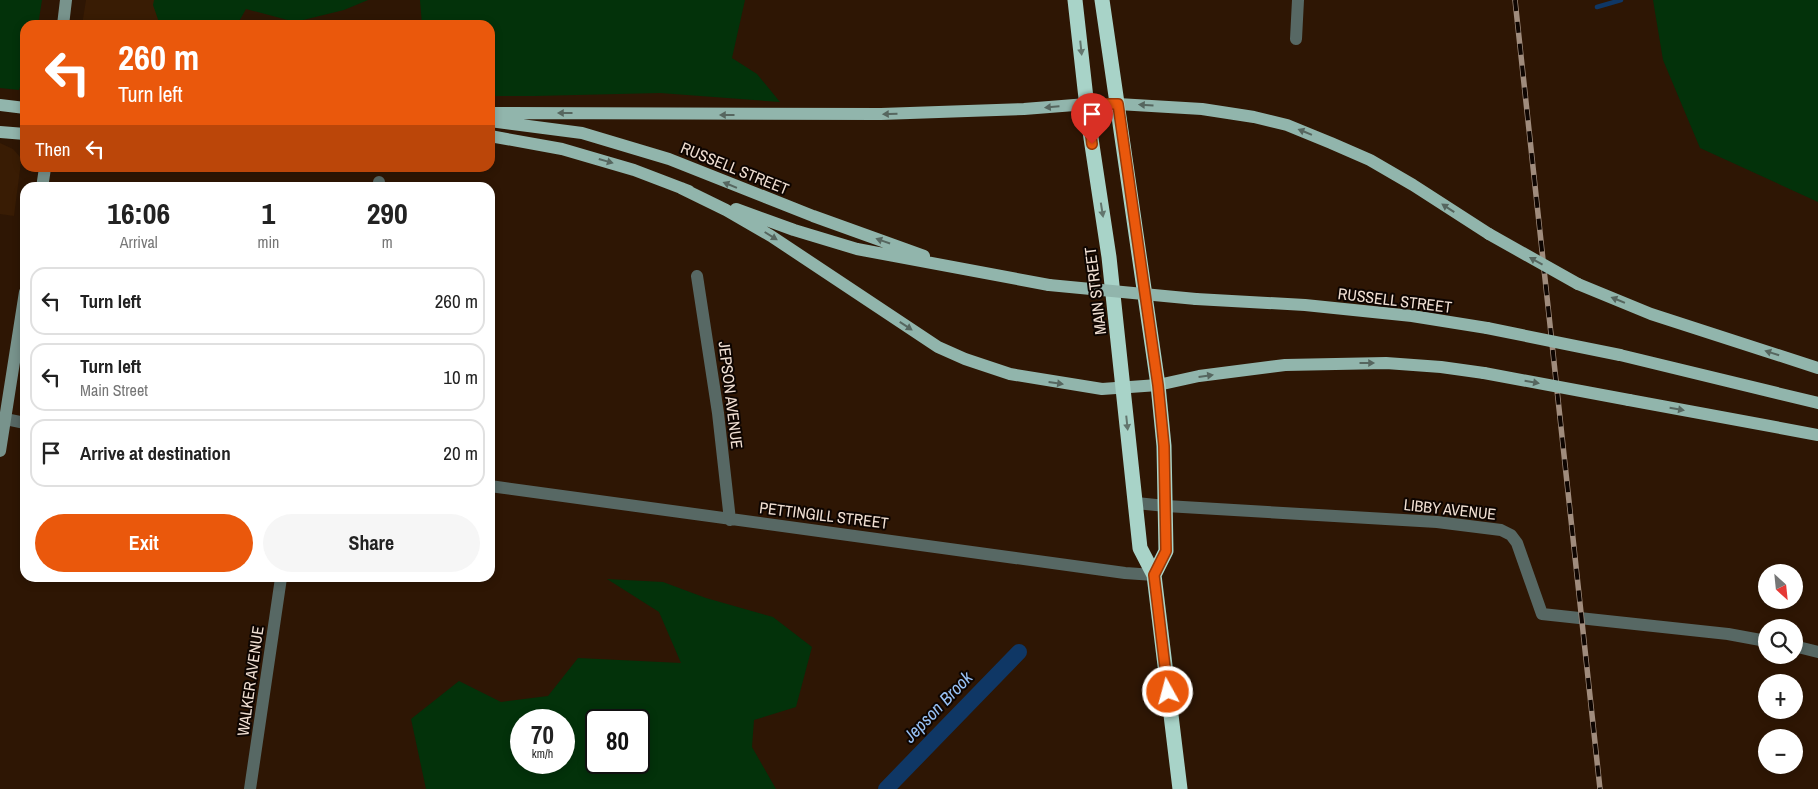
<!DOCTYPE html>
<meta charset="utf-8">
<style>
body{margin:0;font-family:"Archivo Narrow",sans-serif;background:#f6f6f6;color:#222;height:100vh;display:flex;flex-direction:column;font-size:19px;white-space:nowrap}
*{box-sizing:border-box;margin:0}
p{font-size:16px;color:#767676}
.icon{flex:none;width:28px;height:28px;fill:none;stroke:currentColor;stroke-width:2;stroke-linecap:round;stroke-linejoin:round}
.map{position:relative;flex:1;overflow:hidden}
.sheet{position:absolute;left:20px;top:182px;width:475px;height:400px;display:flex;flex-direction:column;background:#fff;border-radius:15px;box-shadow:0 2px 8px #0003}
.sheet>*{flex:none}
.hud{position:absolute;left:20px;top:20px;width:475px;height:152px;border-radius:15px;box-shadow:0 2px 8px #0003;background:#ea580c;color:#fff;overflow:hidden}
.needle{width:32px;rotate:153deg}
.controls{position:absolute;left:1758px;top:564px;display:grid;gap:10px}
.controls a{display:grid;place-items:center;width:45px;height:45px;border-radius:50%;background:#fff;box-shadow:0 2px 8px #0003;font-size:25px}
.speed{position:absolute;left:510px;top:709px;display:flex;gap:10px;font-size:25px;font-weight:700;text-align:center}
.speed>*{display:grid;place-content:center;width:65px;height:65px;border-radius:50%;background:#fff;box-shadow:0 2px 8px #0003;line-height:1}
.speed small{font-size:12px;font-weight:400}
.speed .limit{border:2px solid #111;border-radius:8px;background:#fff;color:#111}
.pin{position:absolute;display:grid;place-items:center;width:42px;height:42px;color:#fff;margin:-51px -21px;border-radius:50% 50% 50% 0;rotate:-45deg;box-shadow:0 0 5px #0007}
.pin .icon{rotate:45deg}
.me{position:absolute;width:55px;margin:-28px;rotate:353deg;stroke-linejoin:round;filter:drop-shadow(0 0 4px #0008)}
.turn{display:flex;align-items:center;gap:18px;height:105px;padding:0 15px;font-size:22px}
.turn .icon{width:65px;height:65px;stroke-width:2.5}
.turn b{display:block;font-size:35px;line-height:42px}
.then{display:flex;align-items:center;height:48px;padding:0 15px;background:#0003;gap:10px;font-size:19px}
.eta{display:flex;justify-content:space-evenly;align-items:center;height:85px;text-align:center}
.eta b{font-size:30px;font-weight:800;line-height:35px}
.primary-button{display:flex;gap:10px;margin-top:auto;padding:10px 15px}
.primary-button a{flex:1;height:58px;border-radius:30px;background:#ea580c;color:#fff;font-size:20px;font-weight:800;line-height:58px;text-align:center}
.primary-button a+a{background:#f6f6f6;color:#222}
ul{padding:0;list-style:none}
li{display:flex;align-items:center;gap:15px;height:68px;margin:0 10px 8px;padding:0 5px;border:2px solid #e0e0e0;border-radius:15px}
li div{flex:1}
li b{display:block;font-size:19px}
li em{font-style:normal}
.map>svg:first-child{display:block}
.built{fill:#391c04}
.green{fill:#03320a;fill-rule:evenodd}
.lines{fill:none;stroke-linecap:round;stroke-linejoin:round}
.stream{stroke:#0f3765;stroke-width:4.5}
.canal{stroke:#0f3765;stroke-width:16}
.street{stroke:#576864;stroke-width:12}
.secondary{stroke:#78938c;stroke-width:12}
.primary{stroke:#91b5ac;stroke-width:12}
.highway{stroke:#a8d3c8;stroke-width:15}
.rail-casing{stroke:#a08c7d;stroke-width:5.5}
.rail{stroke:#0e0501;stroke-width:4;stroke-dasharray:11;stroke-linecap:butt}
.primary-bridge{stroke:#91b5ac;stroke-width:12}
.oneway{fill:#63766e}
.oneway2{fill:#56665f}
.route-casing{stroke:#983908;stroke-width:12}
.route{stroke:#ea580c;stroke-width:9}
.labels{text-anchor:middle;stroke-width:4;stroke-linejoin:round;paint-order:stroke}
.street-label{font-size:16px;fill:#f0dfd3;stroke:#0e0501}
.water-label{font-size:18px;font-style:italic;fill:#98c2f6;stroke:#0e0501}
</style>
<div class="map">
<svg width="1818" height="789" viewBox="0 0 1818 789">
<rect width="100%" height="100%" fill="#2e1604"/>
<path class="built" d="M86,0H190L191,25H82Z
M0,143L13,149L20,157L21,162L14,216L0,214Z"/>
<path class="green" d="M0,0H42L38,25H25V83L21,84L19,90L0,88Z
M154,0H368L344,10L295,22L246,9L237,25H160L153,5Z
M420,0H745L732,58L757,74L780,102L660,93L535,96H490V25H422Z
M1653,0H1818V202L1700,148L1663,60Z
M607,579L663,582L706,598L773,617L812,647L796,707L754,720L752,747L776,789H426L411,719L459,681L501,702L548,696L578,658L681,663L659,612ZM521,720H564V762H521ZM596,720H639V762H596Z"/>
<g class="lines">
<path class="stream" d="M1597,7L1621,0"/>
<path class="canal" d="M886,789L1019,652"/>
<path class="street" d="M1296,39L1298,0
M379,182V188
M697,276L718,413L730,520
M0,418L25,423
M490,486L1125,573L1154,575
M1136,503L1166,506L1437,522L1501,530L1511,535L1517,543L1542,614L1728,634L1766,641
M1794,646L1818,652
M250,789L281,578"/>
<path class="secondary" d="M63,25L66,0
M42,188L45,168
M0,451L25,292"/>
<path class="primary" d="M0,105L25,108
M490,113L881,114L1024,109L1087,104H1118L1202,109L1254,117L1287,125L1331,143L1370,160L1413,185L1489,234
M490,121L582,133L669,159L813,216L924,256
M0,132L25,134
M490,136L562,149L634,170L689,191
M681,188L726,210L771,236L938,347L965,359L1010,374L1102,389L1158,385L1199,376L1285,365L1386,363L1441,367L1484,373
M736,209L794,230L857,249L1049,285
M1578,284L1651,314L1818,368
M1196,299L1305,305L1412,316L1487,328
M1620,355L1818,403
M1629,400L1818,435"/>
<path class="highway" d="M1075,0L1089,125L1109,257L1140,548L1154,575L1180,789
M1102,0L1158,385L1164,446L1166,551L1154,575"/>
<defs>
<path id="rail" d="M1515,0L1600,789"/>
</defs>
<use href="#rail" class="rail-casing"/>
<use href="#rail" class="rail"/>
<path class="primary-bridge" d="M1489,234L1578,284
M1049,285L1196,299
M1487,328L1620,355
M1484,373L1629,400"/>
</g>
<defs><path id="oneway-solid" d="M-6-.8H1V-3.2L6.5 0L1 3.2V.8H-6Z" transform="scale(1.25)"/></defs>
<g class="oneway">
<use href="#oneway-solid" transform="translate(1081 48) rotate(84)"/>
<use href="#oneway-solid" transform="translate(1102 210) rotate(81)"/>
<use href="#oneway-solid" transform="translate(1127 423) rotate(84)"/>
</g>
<g class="oneway2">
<use href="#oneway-solid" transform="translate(1146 105) rotate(-177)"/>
<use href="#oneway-solid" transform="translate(1052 107) rotate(175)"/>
<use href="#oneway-solid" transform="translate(565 113) rotate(-180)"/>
<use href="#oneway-solid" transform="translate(890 114) rotate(178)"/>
<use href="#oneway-solid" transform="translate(727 115) rotate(-180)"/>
<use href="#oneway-solid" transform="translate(1305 132) rotate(-158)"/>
<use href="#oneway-solid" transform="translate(606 161) rotate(16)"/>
<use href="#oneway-solid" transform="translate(730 185) rotate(-158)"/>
<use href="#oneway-solid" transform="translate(1448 208) rotate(-147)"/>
<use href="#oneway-solid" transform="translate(771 236) rotate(32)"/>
<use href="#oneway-solid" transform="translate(883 241) rotate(-161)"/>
<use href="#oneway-solid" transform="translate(1536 261) rotate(-151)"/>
<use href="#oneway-solid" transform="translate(1618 300) rotate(-158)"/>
<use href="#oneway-solid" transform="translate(906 326) rotate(33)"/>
<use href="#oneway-solid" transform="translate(1772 353) rotate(-162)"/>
<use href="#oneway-solid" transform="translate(1367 363)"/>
<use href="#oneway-solid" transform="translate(1206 376) rotate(-8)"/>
<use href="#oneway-solid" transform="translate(1532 382) rotate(10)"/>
<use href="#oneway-solid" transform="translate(1056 383) rotate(8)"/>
<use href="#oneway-solid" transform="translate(1677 409) rotate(10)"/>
</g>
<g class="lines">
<defs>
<path id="route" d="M1092,144L1087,104H1118L1158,385L1164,446L1166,551L1154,575L1168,692"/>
</defs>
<use href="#route" class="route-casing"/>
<use href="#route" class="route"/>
</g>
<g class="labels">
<g class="street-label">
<text transform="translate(735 168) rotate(22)" y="6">RUSSELL STREET</text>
<text transform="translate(1095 291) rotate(-97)" y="6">MAIN STREET</text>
<text transform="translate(1395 300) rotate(7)" y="6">RUSSELL STREET</text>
<text transform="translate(731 395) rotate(83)" y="6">JEPSON AVENUE</text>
<text transform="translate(1450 509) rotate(6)" y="6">LIBBY AVENUE</text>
<text transform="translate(824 515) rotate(7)" y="6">PETTINGILL STREET</text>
<text transform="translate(250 681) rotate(-82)" y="6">WALKER AVENUE</text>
</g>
<g class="water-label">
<text transform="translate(938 707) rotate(-46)" y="6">Jepson Brook</text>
</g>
</g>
</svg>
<div class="controls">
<a><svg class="needle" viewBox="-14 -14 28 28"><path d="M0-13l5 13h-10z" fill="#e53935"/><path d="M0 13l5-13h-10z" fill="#767676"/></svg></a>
<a><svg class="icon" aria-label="search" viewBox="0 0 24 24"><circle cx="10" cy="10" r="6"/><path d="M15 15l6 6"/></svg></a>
<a>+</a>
<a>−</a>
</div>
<div class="speed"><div>70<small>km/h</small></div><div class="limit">80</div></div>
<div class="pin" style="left:1092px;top:144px;background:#d93025"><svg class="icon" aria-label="arrive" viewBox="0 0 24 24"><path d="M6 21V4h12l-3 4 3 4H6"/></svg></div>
<svg class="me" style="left:1168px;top:692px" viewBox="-20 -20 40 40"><circle r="17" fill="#ea580c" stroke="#fff" stroke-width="3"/><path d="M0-11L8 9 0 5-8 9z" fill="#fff"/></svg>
<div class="hud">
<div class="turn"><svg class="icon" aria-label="left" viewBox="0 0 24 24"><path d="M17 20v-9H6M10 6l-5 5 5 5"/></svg><div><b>260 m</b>Turn left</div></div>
<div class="then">Then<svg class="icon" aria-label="left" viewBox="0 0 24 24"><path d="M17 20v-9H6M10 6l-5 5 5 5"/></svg></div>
</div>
<section class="sheet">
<div class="eta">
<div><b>16:06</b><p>Arrival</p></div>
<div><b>1</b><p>min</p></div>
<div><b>290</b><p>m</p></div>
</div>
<ul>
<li><svg class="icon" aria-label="left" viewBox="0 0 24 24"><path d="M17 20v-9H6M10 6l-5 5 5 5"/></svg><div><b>Turn left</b></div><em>260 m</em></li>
<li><svg class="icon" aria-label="left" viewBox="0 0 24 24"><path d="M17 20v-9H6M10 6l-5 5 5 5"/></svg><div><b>Turn left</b><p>Main Street</p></div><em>10 m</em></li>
<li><svg class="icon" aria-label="arrive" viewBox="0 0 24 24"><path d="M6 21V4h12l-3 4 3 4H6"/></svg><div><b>Arrive at destination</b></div><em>20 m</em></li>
</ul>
<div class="primary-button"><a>Exit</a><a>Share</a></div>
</section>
</div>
